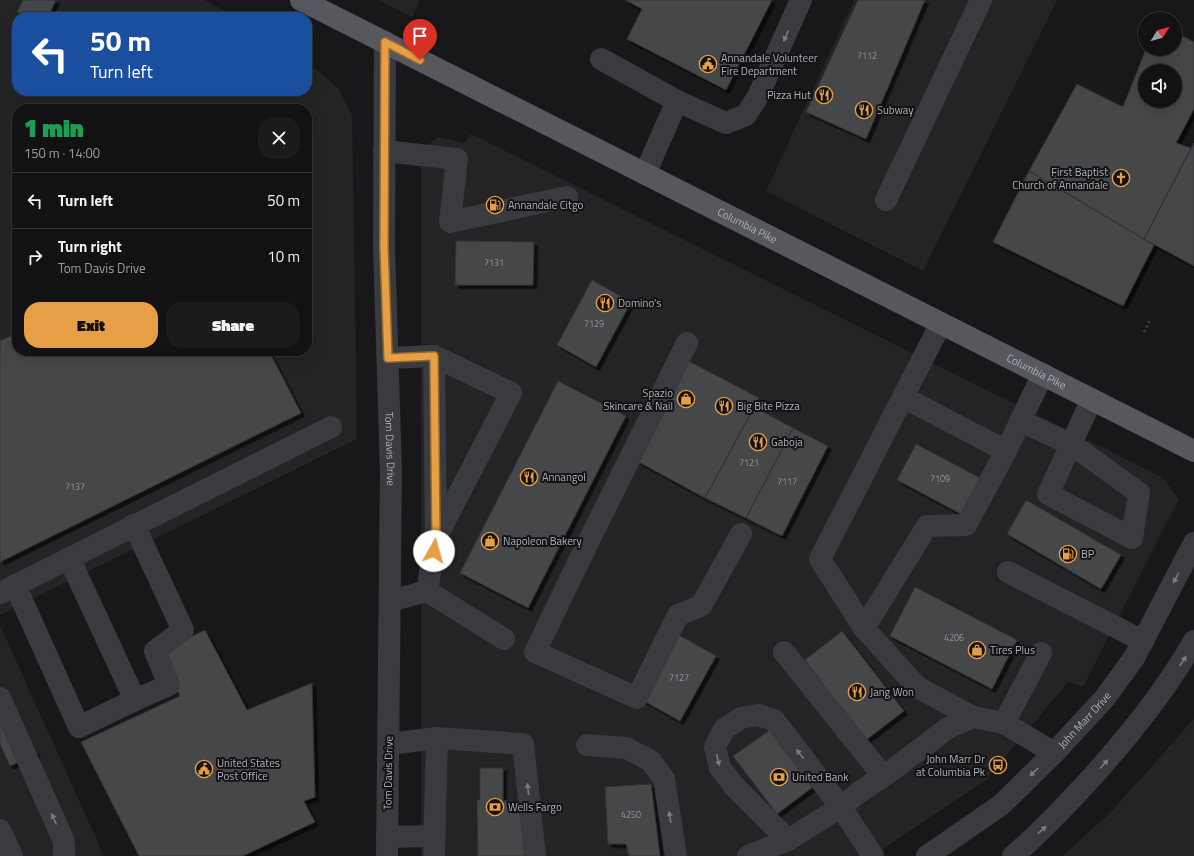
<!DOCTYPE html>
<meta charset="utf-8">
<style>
body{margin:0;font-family:"Titillium Web",sans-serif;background:#1b1b1d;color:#f1f3f6;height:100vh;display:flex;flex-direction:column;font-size:15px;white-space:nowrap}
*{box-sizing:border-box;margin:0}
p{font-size:13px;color:#9c9ea0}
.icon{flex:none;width:22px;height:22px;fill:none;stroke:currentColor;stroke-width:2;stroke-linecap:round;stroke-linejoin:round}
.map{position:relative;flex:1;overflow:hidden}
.details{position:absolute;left:12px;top:104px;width:300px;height:252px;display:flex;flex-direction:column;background:#121214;border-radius:16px;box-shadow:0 4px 16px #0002,0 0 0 1px #313234}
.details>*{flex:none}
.hud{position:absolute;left:12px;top:12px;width:300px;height:84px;border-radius:16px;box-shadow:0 4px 16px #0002,0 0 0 1px #313234;background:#1a4fa0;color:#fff;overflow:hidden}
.needle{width:26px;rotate:53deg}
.buttons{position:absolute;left:1138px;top:12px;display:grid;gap:8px}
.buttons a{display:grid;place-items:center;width:44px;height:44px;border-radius:50%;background:#121214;box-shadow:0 4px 16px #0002,0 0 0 1px #313234;font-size:20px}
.pin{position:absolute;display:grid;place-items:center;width:34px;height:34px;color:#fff;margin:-41px -17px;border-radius:50% 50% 50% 0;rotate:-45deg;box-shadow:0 0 4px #0007}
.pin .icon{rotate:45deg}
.me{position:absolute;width:44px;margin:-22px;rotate:7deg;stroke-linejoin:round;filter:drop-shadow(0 0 3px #0008)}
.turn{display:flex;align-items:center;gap:14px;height:84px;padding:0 12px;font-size:18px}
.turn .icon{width:52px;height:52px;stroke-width:2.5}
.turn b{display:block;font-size:28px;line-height:34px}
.round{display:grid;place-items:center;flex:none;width:42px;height:42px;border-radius:16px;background:#1b1b1d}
.headline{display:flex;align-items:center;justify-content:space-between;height:68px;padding:0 12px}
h1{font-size:24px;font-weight:800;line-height:30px;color:#1e9e55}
.cta{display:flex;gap:8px;margin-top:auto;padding:8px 12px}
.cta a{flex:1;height:46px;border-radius:16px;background:#e69f44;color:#111;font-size:16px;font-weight:800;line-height:46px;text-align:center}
.cta a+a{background:#1b1b1d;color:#f1f3f6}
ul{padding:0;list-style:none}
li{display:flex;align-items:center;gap:12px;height:56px;padding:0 12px;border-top:1px solid #313234}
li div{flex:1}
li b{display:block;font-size:15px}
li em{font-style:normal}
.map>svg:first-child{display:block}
.built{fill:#242427;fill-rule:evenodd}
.building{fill:#45464a;stroke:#323336;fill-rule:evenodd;filter:url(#shadow)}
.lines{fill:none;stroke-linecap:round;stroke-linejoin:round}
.path{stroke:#3f4246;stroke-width:2.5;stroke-dasharray:2 3;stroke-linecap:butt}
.minor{stroke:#393b3f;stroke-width:22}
.major{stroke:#56585e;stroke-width:22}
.oneway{fill:#787c82}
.route-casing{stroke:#96672c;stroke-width:10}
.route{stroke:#e69f44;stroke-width:7}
.labels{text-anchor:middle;stroke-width:4;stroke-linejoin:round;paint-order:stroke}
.number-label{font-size:9px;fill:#92969d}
.poi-label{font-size:11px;fill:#abb1b9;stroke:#131315;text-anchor:start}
.street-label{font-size:11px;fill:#abb1b9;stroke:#131315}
</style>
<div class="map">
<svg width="1194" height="856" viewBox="0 0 1194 856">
<defs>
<filter id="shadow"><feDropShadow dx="3.5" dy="3.5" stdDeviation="0" flood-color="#0009"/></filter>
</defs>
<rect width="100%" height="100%" fill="#18181a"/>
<path class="built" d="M0,0H204L237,17H17V91H307V62L338,88L352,115L357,439L0,615ZM17,109H307V351H17Z
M378,0H420L412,17Z
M854,0H1057L923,271L766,191Z
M471,134L1162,477L1179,499L1083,687L1068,682L986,780L872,856H421V151L438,137L464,143Z
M0,625L104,856H0Z
M1194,719V856H1062L1109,814Z"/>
<path class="building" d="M23,0H56L48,17H29L17,12Z
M625,0H772L726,90L627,39L642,9Z
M858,0H925L866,139L806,112Z
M1175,32L1194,42V109L1176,143L1191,148L1144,239L1029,171L1077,84L1123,107L1146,49H1175ZM1145,71H1175V101H1145Z
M1194,143V266L1144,239Z
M1029,171L1154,245L1123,306L993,242Z
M456,241L534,242L533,285H455Z
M592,280L631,302L596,367L557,345Z
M17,333V351H269L301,413L0,562V341Z
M685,359L759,398L705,498L633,459Z
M558,381L626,416L528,608L460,573Z
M754,407L793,428L746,518L705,498Z
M793,428L828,446L782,536L746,518Z
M916,444L982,479L963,515L897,480Z
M1026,500L1121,555L1101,589L1007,534Z
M915,587L1017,640L992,689L890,636Z
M205,630L247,710L312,683L315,797L304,801L315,822L243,856H139L81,742L180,696L160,652Z
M842,631L904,711L866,740L805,660Z
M679,635L716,656L680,721L642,700Z
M0,709L37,754L10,766L0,744Z
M770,730L813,787L777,814L733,756Z
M480,768H503V801H512V813H526V856H478L477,800H480Z
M651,784L660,856H629L626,844H608L605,787Z"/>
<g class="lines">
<path class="path" d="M1144,332L1150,320"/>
<g class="minor">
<path id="s1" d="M385,42L384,247L391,472L387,856"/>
<path d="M601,59L677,101L726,123L746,115L758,96L801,0"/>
<path d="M384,151L457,159L450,222L567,197"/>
<path d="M645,174L677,101"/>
<path d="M886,200L981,0"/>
<path d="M941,323L820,559L864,628L927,526L966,525L1006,451L1043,374"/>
<path d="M687,343L578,563L535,652L637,698L678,615L701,606L741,534"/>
<path d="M434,356L436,535"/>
<path d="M388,358L434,356L511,393L436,538L427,591L504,639"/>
<path d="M903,397L1006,451"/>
<path d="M1020,421L1071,444L1139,493L1132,538L1048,494L1092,399"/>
<path d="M134,525L183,630L155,651L169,685L135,700"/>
<path d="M1008,572L1143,641"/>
<path d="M15,585L79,727L135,700L69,558"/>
<path d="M0,593L331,427"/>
<path d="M390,601L427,591"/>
<path d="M864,628L917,687L973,717"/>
<path d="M784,652L883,776"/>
<path d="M0,698L63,839L64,846V856"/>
<path d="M1004,723L1041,653"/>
<path d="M437,738L523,744L535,856"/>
<path d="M389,744L437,738L434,856"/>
<path d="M587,745L626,748L651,761L664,779L676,856"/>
<path d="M0,830L12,856"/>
<path d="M387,837L434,836"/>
<path d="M788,840L735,787L720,768L715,747L724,729L741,718L758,715L774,720L841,807L873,856"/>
<path d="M748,856L788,840L841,807L861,791L891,771L948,728L973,717L1004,723L1054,753"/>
<path id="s2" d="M927,856L1001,805L1054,753L1104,699L1134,658L1194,543"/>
<path d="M1013,856C1042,831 1068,803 1094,775C1131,733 1166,690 1194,641"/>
</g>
<path class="major" id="s3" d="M301,0L1194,451"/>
</g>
<defs><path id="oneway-solid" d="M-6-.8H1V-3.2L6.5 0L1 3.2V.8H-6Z"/></defs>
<g class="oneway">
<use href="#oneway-solid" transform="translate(786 36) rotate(114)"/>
<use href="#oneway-solid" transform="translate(1176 578) rotate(117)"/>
<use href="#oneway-solid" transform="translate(1183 661) rotate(-57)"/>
<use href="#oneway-solid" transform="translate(800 754) rotate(-127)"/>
<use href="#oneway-solid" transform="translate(718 760) rotate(77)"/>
<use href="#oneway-solid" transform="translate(1104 764) rotate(-48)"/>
<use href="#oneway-solid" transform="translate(1034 772) rotate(136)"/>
<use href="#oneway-solid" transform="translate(528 789) rotate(-96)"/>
<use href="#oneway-solid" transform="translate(670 817) rotate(-99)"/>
<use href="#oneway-solid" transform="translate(54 819) rotate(-114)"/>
<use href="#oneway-solid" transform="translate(1042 830) rotate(-42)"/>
</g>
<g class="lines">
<defs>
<path id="route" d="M420,60L385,42L384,247L388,358L434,356L436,538L434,551"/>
</defs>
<use href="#route" class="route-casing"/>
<use href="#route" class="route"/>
</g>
<defs>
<symbol id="civic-ring" viewBox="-11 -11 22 22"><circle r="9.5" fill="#131315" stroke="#e69f44" stroke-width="1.5"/><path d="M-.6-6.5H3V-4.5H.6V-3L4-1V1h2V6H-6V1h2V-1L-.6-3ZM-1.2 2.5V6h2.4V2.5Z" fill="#e69f44"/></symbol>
<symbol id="restaurant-ring" viewBox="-11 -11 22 22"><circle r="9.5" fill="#131315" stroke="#e69f44" stroke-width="1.5"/><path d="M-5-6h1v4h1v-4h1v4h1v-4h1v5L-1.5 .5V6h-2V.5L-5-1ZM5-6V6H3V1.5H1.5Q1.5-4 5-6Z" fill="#e69f44"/></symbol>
<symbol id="church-ring" viewBox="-11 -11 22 22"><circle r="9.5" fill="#131315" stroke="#e69f44" stroke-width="1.5"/><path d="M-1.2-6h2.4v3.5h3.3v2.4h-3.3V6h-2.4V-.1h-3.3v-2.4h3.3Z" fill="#e69f44"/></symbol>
<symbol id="fuel-ring" viewBox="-11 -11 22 22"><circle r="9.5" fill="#131315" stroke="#e69f44" stroke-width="1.5"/><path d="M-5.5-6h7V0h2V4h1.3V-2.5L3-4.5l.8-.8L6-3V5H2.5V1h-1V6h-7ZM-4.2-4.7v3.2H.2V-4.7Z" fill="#e69f44"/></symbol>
<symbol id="shop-ring" viewBox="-11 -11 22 22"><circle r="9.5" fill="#131315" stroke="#e69f44" stroke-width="1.5"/><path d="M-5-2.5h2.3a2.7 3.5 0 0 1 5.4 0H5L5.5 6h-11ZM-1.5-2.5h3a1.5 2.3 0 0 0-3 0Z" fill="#e69f44"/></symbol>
<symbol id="bus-ring" viewBox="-11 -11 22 22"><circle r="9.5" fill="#131315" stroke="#e69f44" stroke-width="1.5"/><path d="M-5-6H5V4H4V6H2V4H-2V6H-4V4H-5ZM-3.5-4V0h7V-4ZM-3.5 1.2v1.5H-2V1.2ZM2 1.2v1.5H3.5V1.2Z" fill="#e69f44"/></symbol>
<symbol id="bank-ring" viewBox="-11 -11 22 22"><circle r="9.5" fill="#131315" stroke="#e69f44" stroke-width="1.5"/><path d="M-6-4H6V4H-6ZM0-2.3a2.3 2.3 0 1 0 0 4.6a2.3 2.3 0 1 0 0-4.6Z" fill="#e69f44"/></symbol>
</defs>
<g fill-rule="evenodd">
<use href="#civic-ring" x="698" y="54" width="20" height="20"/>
<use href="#restaurant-ring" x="814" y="85" width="20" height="20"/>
<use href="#restaurant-ring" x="854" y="100" width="20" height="20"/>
<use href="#church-ring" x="1111" y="168" width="20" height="20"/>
<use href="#fuel-ring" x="485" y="195" width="20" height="20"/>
<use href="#restaurant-ring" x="595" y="293" width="20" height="20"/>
<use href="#shop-ring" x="676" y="389" width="20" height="20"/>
<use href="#restaurant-ring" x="714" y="396" width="20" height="20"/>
<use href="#restaurant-ring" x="748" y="432" width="20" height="20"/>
<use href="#restaurant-ring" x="519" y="467" width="20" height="20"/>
<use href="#shop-ring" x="480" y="531" width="20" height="20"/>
<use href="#fuel-ring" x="1058" y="544" width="20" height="20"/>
<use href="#shop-ring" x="967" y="640" width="20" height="20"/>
<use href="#restaurant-ring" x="847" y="682" width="20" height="20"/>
<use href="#bus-ring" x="988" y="755" width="20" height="20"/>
<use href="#civic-ring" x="194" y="759" width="20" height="20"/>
<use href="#bank-ring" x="769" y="767" width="20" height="20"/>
<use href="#bank-ring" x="485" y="797" width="20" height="20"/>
</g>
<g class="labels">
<g class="number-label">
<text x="867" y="59">7112</text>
<text x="494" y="266">7131</text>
<text x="594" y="327">7129</text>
<text x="749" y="466">7121</text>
<text x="940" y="482">7109</text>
<text x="787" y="485">7117</text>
<text x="75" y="490">7137</text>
<text x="954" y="641">4206</text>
<text x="679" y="681">7127</text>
<text x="631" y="818">4250</text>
</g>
<g class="poi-label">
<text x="721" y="62">Annandale Volunteer<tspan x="721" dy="13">Fire Department</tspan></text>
<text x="811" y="99" text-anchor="end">Pizza Hut</text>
<text x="877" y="114">Subway</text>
<text x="1108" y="176" text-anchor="end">First Baptist<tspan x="1108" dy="13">Church of Annandale</tspan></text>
<text x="508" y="209">Annandale Citgo</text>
<text x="618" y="307">Domino's</text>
<text x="673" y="397" text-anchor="end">Spazio<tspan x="673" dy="13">Skincare &amp; Nail</tspan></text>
<text x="737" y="410">Big Bite Pizza</text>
<text x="771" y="446">Gaboja</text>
<text x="542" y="481">Annangol</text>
<text x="503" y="545">Napoleon Bakery</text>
<text x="1081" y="558">BP</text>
<text x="990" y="654">Tires Plus</text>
<text x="870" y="696">Jang Won</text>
<text x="985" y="763" text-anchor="end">John Marr Dr<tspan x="985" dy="13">at Columbia Pk</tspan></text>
<text x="217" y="767">United States<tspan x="217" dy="13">Post Office</tspan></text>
<text x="792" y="781">United Bank</text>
<text x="508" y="811">Wells Fargo</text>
</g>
<g class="street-label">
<text dy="4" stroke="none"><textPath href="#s3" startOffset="500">Columbia Pike</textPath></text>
<text dy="4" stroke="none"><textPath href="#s3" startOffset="824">Columbia Pike</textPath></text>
<text dy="4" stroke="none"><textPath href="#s1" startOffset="407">Tom Davis Drive</textPath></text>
<text dy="4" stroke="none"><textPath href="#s2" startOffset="209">John Marr Drive</textPath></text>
<text transform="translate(388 773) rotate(-89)" y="4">Tom Davis Drive</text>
</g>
</g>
</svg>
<div class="buttons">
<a><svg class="needle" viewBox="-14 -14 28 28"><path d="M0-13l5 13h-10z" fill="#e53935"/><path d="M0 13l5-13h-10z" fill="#9c9ea0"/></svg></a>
<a><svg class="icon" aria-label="sound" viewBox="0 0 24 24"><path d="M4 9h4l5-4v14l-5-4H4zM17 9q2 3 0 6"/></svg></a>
</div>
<div class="pin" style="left:420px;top:60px;background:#d93025"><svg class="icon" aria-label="arrive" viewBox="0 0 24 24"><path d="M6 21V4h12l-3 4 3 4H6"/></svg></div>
<svg class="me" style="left:434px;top:551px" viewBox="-20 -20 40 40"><circle r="19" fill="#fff"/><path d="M0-13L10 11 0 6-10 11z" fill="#e69f44"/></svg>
<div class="hud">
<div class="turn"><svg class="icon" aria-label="left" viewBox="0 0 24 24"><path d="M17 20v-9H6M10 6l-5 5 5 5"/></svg><div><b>50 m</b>Turn left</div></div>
</div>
<section class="details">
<div class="headline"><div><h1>1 min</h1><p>150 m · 14:00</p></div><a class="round"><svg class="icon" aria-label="close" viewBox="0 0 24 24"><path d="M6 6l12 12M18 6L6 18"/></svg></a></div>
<ul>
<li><svg class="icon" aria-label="left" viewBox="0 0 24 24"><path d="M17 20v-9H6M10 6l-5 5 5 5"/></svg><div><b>Turn left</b></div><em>50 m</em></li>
<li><svg class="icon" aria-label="right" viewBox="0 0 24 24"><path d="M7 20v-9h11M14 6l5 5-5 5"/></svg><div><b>Turn right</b><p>Tom Davis Drive</p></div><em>10 m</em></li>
</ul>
<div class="cta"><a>Exit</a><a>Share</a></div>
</section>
</div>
